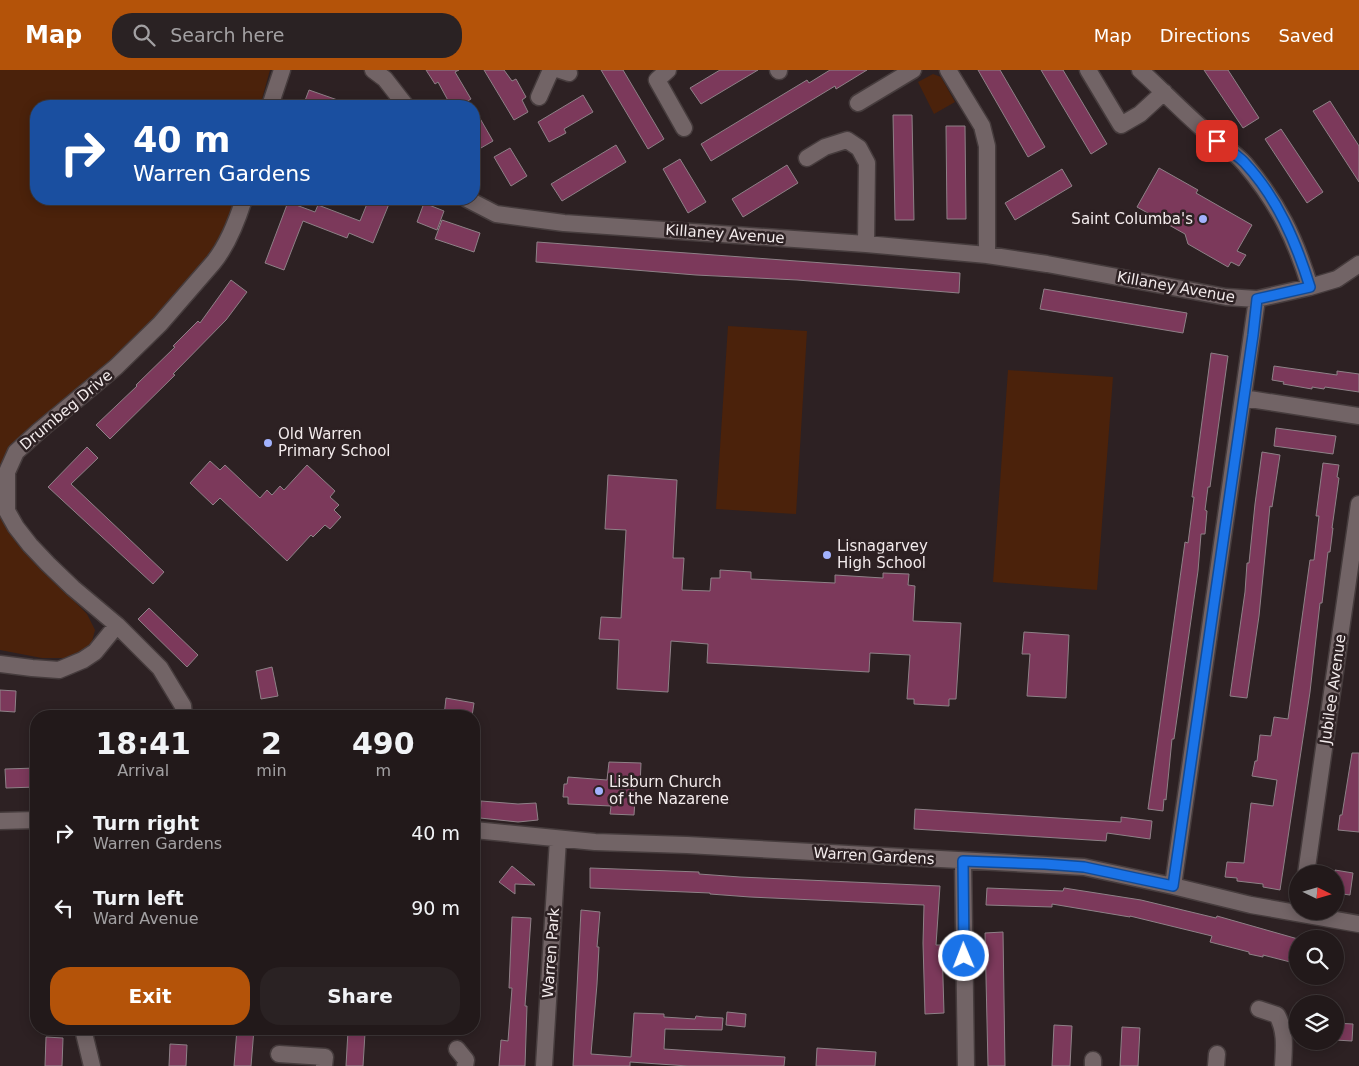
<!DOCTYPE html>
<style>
body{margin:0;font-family:"DejaVu Sans",sans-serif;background:#2a2223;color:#f1f3f6;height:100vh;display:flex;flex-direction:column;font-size:19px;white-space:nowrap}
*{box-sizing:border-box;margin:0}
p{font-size:16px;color:#a2a0a2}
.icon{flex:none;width:28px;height:28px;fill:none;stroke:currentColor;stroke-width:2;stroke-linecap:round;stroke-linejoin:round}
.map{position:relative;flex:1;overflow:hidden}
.panel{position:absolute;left:30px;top:640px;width:450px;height:325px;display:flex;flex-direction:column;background:#22191a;border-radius:20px;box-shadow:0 2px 12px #0003,0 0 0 1px #3f3839}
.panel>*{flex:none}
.banner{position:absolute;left:30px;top:30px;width:450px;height:105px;border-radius:20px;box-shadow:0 2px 12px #0003,0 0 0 1px #3f3839;background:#1a4fa0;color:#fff;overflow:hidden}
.needle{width:32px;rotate:95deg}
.fabs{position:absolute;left:1289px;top:795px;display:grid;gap:10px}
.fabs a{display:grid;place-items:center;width:55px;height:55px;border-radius:50%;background:#22191a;box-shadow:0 2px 12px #0003,0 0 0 1px #3f3839;font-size:25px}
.pin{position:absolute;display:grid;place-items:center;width:42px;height:42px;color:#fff;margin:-21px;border-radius:10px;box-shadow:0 2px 8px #0006}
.me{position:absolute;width:55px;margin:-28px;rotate:359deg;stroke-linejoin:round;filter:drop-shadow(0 0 4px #0008)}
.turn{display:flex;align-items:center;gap:18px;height:105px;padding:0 20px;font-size:22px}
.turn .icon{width:65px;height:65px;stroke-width:2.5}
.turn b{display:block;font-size:35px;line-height:42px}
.eta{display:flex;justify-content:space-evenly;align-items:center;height:85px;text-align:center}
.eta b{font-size:30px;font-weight:800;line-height:35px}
.button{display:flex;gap:10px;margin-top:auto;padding:10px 20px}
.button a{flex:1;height:58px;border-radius:20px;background:#b45309;color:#fff;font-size:20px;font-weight:800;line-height:58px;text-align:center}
.button a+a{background:#2a2223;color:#f1f3f6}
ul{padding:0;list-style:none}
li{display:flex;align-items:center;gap:15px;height:75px;padding:0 20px}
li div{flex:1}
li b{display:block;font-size:19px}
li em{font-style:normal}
header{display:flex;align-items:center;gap:30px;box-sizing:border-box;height:70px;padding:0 25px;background:#b45309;color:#fff}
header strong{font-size:24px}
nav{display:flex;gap:28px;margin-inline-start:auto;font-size:18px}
.search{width:350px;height:45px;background:#2a2223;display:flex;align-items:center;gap:12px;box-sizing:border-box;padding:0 18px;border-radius:20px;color:#a2a0a2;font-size:19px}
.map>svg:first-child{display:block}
.green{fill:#4b220b}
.building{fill:#7c395b;stroke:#8e8187}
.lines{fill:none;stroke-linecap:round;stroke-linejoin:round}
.minor-casing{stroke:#463c3d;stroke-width:19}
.minor{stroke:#726466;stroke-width:16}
.route-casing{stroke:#114b97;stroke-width:12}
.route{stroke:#1a73e8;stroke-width:9}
.poi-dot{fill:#a2b2fd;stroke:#2d2123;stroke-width:2}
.labels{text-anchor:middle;stroke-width:5;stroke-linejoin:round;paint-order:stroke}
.poi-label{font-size:15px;fill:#f3ebec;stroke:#2d2123;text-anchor:start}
.street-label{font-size:15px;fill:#f3ebec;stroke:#2d2123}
</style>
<header>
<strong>Map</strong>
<div class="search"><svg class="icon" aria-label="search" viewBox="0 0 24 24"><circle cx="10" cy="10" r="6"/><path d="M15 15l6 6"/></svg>Search here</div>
<nav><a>Map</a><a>Directions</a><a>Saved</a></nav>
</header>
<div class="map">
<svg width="1359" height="996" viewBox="0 0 1359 996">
<rect width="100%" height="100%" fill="#2d2123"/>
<path class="green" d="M0,0H270L260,36H36V129H236L220,167L199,198L174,229L0,410Z
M933,4L941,7L955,32L934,44L918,12Z
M728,256L807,261L796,444L716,439Z
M1008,300L1113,307L1097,520L993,512Z
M0,438L17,474L87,544L95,560L91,575L70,588H42L0,580Z"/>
<path class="building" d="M426,0H459L455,2L471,29L459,36H451L438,12L435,14Z
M484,0H504L512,11L516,9L526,27L522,30L528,42L514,50Z
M601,0H623L664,69L648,79Z
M720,0H758L701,34L690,18Z
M830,0H867L836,19L835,16L711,91L701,74L807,10L809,13Z
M978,0H1000L1045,77L1028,87Z
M1041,0H1063L1107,74L1091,84Z
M1204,0H1228L1259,48L1243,58Z
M309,20L349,34V36H303Z
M583,25L593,42L564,59L566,63L549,72L538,52Z
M1330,31L1359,76V112L1313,41Z
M474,38L493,71L474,82Z
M893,45H912L914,150H895Z
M946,56H965L966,149H947Z
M1281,59L1323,122L1307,133L1265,69Z
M616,75L626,92L562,131L551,114Z
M510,78L527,106L511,116L494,87Z
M680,89L706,132L688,143L663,99Z
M787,95L798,113L743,147L732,129Z
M1159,98L1198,120L1196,123L1252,155L1237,181L1246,185L1239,196L1231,192L1228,197L1188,174L1185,164L1137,137Z
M1062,99L1072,116L1015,150L1005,133Z
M369,129H391L373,173L349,163L347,168L303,151L284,200L265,193L288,132L315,142L318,135L360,151Z
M424,133L444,141L437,160L417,152Z
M442,150L480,163L474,182L435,169Z
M537,172L960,203L959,223L797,210L696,205L536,192Z
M231,210L247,222L226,250L173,304L175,305L110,369L96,355L137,316L136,315L175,277L173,276L198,251L200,253Z
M1044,219L1187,243L1183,263L1040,239Z
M1211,283L1228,286L1210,417H1208L1205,440L1207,441L1205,464H1201L1198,501L1174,669H1172L1166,730L1164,729L1163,741L1148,739L1185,472L1188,473L1194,427H1192Z
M1274,296L1337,305V301L1359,304V322L1325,317L1324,319L1312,317V319L1283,314L1284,312L1272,310Z
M1276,358L1336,366L1333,384L1274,376Z
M87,377L98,388L71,414L164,502L153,514L48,417Z
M1262,382L1280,385L1272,437L1270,436L1259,546L1247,628L1230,626L1245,522L1247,493H1249L1255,434Z
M210,391L220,400L225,395L260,428L267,420L272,425L280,416L284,420L307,395L335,421L330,427L339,435L334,440L341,447L330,459L325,455L313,467L311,465L287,491L220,428L213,435L190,413Z
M1323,393L1339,395L1337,407L1339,408L1332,458H1333L1330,482H1328L1322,533H1320L1310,622L1280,820L1263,817V814L1237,811V808L1225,807L1227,792L1244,793L1251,733L1273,736L1277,710L1252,706L1255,691H1257L1260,665L1271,666L1274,647L1288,649L1310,490H1314L1319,446H1316Z
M608,405L677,410L673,488H684L682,520L710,521L711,508H720V500L751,502V509L835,513V505L883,508V503L909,504L908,515L915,516L913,551L961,553L956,629H949V636L914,634V629H907L910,585L870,583L869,602L707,593L708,574L671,571L668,622L617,619L619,570L599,569L601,547L621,548L626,460L605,459Z
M149,538L198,585L187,597L138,549Z
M1024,562L1069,565L1066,628L1027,626L1030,584H1022Z
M272,597L278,626L261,629L256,601Z
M0,620L16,621L15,642L0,641Z
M446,628L474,633L472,646H444Z
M1352,683H1359V762L1338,760L1340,745H1342Z
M609,692L641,693L640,716L636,715L634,745L610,744L611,736L568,734V727H563L564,714H567L568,707L607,710Z
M36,698V717L6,718L5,699Z
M481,731L518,734L536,733L538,750L518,752L480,748Z
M915,739L1121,752V747L1152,751L1150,769L1107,763L1106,771L914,759Z
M512,796L535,815L515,814V824L499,812Z
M590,798L699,802V804L740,807L940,816L936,875H942L944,943L925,944L923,873L924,835L750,827L710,824V823L590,818Z
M1335,800L1353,803L1350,825L1335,823Z
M987,818L1063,821L1064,818L1141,830L1216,848L1217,846L1298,869V894L1263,885V887L1249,884V882L1210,872L1212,866L1130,846V847L1052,834V837L986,835Z
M581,840L600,842L597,877H599L597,914L591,984L631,987L634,943L664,944V947L695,949L696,946L704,947L723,948L722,960L665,959L664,979L785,987L784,996H688L630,992V996H573Z
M512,847L531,848L525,936H527L525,996H499L501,970L508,971L512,918H509Z
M1003,862L1005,996H988L985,863Z
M727,942L746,944L745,957L726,955Z
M1335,953L1353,954L1352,971L1335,970Z
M1054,955L1072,956L1070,996H1052Z
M1122,957L1140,958L1138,996H1120Z
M237,959H254L251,996H234Z
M348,961L365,963L363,996H346Z
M46,967L63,968L62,996H45Z
M170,974L187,975L186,996H169Z
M817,978L876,982L875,996H816Z"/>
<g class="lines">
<defs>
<path id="minor" d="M373,0L385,9L406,36
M560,0L569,3
M668,0L657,10L684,58
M778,0L779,1
M948,0L982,56L987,76V185
M1088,0L1121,55L1140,44L1164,22
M1140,0C1162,20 1182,41 1204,60C1217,72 1234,81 1245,94C1278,133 1295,168 1310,217
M539,27L551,0
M858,33L913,0
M270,36L282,0
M807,88L825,77L847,70L859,78L867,93L866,174
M467,129L496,144L564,153L866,174L987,185L1047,194L1226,227L1257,229L1310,217L1337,209L1359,194
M1243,328L1359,346
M0,594L32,598L59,600L83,590L95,582L117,555
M184,646L183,636L160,598L117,555L73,518L48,494L30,475L16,457L7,441V402L16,382L39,361L116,297L160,254L213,193C228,175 237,151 244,129
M0,751L36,750
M474,760L595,772L687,775L1084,797L1173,816L1251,835L1359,854
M963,791L966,996
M1306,804L1359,434
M1173,816L1257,229
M1259,939L1277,945C1286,961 1284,978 1283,996
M83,959L92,996
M457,979L466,990L465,996
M279,984L325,987L324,996
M544,996L558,769
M1093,996V990
M1216,996L1217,984"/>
</defs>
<use href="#minor" class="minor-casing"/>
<use href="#minor" class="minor"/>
</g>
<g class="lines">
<defs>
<path id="route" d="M964,886L963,791L1045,794L1084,797L1173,816L1253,265L1257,229L1310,217C1296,172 1277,127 1244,92C1236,84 1226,78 1217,71"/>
</defs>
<use href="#route" class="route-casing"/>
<use href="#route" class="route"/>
</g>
<g class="poi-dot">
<circle cx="1203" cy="149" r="5"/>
<circle cx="268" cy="373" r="5"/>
<circle cx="827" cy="485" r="5"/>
<circle cx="599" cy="721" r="5"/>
</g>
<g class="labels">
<g class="poi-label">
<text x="1193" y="154" text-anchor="end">Saint Columba's</text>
<text x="278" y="369">Old Warren<tspan x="278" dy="17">Primary School</tspan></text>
<text x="837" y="481">Lisnagarvey<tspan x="837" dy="17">High School</tspan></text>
<text x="609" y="717">Lisburn Church<tspan x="609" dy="17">of the Nazarene</tspan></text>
</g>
<g class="street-label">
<text transform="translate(725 164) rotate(4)" y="5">Killaney Avenue</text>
<text transform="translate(1176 217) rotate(10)" y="5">Killaney Avenue</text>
<text transform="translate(66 340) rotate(-40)" y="5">Drumbeg Drive</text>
<text transform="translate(1333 619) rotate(-82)" y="5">Jubilee Avenue</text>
<text transform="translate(874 786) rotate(3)" y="5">Warren Gardens</text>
<text transform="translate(551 883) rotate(-86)" y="5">Warren Park</text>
</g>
</g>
</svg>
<div class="fabs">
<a><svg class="needle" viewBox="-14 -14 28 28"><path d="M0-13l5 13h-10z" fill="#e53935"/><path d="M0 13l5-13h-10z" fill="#a2a0a2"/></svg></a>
<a><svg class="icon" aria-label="search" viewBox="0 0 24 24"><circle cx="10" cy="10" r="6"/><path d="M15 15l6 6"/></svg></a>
<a><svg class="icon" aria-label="layers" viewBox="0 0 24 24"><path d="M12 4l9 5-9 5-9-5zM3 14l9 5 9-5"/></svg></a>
</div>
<div class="pin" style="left:1217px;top:71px;background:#d93025"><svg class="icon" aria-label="arrive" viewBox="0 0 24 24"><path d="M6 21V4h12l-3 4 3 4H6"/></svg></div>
<svg class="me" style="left:964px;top:886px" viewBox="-20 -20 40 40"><circle r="17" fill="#1a73e8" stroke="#fff" stroke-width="3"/><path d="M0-11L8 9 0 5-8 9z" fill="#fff"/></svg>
<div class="banner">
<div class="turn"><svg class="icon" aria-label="right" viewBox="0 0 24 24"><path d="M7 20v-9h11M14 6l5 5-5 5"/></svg><div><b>40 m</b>Warren Gardens</div></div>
</div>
<section class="panel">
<div class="eta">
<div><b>18:41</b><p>Arrival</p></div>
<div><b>2</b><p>min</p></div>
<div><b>490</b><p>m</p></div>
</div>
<ul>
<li><svg class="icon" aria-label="right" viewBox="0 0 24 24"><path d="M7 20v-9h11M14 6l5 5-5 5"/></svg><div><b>Turn right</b><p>Warren Gardens</p></div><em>40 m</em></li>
<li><svg class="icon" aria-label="left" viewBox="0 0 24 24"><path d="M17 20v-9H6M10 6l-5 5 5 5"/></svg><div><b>Turn left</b><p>Ward Avenue</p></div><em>90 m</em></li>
</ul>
<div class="button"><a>Exit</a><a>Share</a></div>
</section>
</div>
